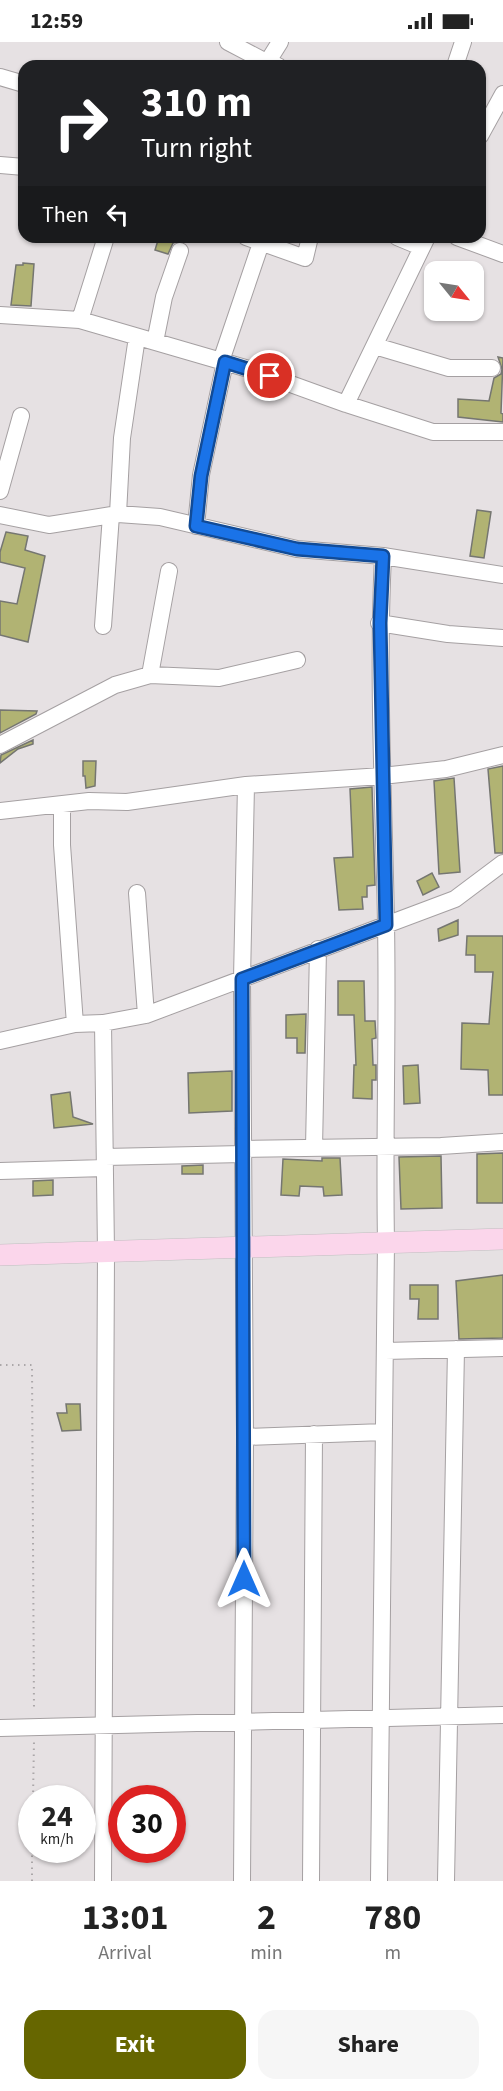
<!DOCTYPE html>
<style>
body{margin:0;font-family:"Source Sans 3",sans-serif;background:#f6f6f6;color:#222;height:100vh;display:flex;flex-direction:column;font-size:22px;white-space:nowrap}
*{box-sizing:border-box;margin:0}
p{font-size:20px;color:#767676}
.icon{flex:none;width:33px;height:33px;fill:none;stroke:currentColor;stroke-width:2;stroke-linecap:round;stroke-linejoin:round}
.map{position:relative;height:1839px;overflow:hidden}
.drawer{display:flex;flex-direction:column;background:#fff;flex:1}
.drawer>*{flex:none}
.banner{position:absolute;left:18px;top:18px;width:468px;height:183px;border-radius:18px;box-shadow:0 2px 4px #0004;background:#202124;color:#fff;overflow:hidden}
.needle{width:39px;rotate:120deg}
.controls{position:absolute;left:424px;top:219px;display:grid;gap:12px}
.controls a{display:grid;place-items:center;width:60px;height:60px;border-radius:12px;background:#fff;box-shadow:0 2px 4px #0004;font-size:30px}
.speed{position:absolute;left:18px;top:1743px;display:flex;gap:12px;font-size:30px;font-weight:700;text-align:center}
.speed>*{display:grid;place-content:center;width:78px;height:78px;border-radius:50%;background:#fff;box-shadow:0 2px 4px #0004;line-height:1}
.speed small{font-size:15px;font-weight:400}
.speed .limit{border:9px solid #d22;background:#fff;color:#111}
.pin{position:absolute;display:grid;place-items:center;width:51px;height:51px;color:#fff;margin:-26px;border:3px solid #fff;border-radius:50%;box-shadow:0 2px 6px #0007}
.me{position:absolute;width:66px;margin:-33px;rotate:0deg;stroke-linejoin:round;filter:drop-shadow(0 0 4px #0008)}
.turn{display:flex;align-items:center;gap:21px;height:126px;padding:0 24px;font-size:27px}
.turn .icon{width:78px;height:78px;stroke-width:2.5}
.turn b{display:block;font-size:42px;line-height:51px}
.then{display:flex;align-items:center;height:57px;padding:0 24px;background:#0003;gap:12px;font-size:22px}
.eta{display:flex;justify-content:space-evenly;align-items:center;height:102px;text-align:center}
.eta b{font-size:36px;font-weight:700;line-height:42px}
.action{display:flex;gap:12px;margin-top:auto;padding:12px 24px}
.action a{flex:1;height:69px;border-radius:18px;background:#660;color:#fff;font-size:24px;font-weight:700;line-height:69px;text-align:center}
.action a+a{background:#f6f6f6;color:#222}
.status{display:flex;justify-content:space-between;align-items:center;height:42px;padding:0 30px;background:#fff;direction:ltr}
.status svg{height:16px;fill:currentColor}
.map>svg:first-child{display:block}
.building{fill:#b1b373;stroke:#757671;stroke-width:1.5}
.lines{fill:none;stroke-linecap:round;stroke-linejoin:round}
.minor-casing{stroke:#a5a0a2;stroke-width:18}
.major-casing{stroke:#c0bfc0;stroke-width:22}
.path{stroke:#aba7a9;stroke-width:2;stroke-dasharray:1.5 4.5;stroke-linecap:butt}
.minor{stroke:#fff;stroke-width:16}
.major{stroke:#fbd6eb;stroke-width:21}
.route-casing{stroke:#114b97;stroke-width:15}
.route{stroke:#1a73e8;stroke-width:10}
</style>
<div class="status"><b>12:59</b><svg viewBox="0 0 49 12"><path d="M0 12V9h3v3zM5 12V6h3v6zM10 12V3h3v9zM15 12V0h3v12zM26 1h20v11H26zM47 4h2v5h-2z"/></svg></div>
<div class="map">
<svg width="503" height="1839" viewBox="0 0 503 1839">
<rect width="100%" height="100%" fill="#e6e1e3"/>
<path class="building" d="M159,195H181L179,199L173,201L168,212L155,208Z
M23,221L34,222L31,264L11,263L16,223H23Z
M498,315L503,316L501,371L503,372V380L458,375V357L489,359L494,336L501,332L502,327Z
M477,468L491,470L484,516L470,514Z
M6,490L28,494L25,508L45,514L28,600L0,593V559L17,562L25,526L0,520V510Z
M0,668L37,669L36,672L0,691Z
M33,698V702L18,707L0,721L1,713Z
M83,719H96L95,744L86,746L85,734H83Z
M503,724V811H495L488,727Z
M454,736L460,830L439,832L434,739Z
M372,745L375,843L367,844V855H362L363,867L339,868L334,816L353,815L350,747Z
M432,831L439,845L423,853L417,839Z
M458,878V893L439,899L438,887Z
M467,894H503V1053H489L488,1028L461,1027L462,981L489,982L493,930H475V913H466Z
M338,939H364L365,979H375L376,996L372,997L373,1023H376V1038H372V1057L353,1056L354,1023H356L354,973H338Z
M306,972L305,1011H297V996H286V973Z
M418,1023L420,1061L404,1062L403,1024Z
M232,1029V1069L189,1071L188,1031Z
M70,1050L73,1075L93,1082L54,1086L51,1053Z
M503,1111V1161H477V1112Z
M441,1114L442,1166L401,1167L399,1115Z
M322,1116H340L342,1153L324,1154L323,1145L300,1144L299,1154L281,1153L283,1117L322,1119Z
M203,1123V1132H182V1124Z
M53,1138V1153L33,1154V1139Z
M503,1233V1296L459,1297L456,1239Z
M410,1243H438V1277H418L419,1257H410Z
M66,1362H80L81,1388L62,1389L57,1371H67Z"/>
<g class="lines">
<defs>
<path id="minor" d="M228,0L268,21L278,24
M265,24L280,0
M455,24L463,0
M0,35L24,42
M480,94L503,52
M0,123L24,125
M246,195L305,216L310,195
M397,195L421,205
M457,195L503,212
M0,273L80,278L252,328L346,362L433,390H503
M80,278L106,195
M155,300L164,255L180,209
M375,304L449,326H492
M221,319L261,201
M346,362L427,195
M0,449L21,374
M118,472L122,396L137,295
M0,473L49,483L118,472L160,475L297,507L383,514L503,533
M196,484L201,433L225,320
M379,581L448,592L503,596
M103,584L111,473
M150,633L169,529
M0,703L115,643L150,633L219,636L297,618
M62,762V803L75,982
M0,769L89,759L127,760L246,743L382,734L446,727L503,713
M137,851L146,973
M0,999L75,982L103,981L146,973L455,857L503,821
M314,1106L318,907
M243,1107L441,1104L503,1100
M105,1115L243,1112
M0,1129L105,1126
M385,1309L503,1306
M245,1395L384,1390
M0,1686L503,1673
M103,1839L106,1210L103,981
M242,1839L245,1395L242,937L246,743
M311,1839L314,1392
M379,1839L386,1200C384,1094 388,988 386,882C384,760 377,637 383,514
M446,1839L456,1307"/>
<path id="major" d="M0,1213L503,1197"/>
</defs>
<use href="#minor" class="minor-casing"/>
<use href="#major" class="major-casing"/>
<path class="path" d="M0,1323H32L34,1669
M33,1756L34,1699
M32,1839V1808"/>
<use href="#minor" class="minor"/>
<use href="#major" class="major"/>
</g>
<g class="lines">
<defs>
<path id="route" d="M244,1537L242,937L386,883L380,581L383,514L297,507L196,484L201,434L225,320L270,334"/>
</defs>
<use href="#route" class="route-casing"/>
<use href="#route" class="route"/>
</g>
</svg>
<div class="controls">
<a><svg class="needle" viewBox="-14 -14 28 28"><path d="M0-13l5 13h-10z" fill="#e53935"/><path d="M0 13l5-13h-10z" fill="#767676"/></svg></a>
</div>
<div class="speed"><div>24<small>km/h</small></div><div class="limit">30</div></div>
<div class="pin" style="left:270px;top:334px;background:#d93025"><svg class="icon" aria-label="arrive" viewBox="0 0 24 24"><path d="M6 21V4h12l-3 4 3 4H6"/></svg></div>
<svg class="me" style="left:244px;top:1537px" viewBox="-20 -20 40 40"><path d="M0-17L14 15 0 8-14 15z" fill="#1a73e8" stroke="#fff" stroke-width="4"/></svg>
<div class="banner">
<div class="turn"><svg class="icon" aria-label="right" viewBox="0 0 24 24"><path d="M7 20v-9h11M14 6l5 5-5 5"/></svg><div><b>310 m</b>Turn right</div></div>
<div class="then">Then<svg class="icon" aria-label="left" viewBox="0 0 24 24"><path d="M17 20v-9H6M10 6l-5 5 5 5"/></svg></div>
</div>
</div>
<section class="drawer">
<div class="eta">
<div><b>13:01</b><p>Arrival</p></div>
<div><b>2</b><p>min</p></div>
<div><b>780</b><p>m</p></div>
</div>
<div class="action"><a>Exit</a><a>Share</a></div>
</section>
